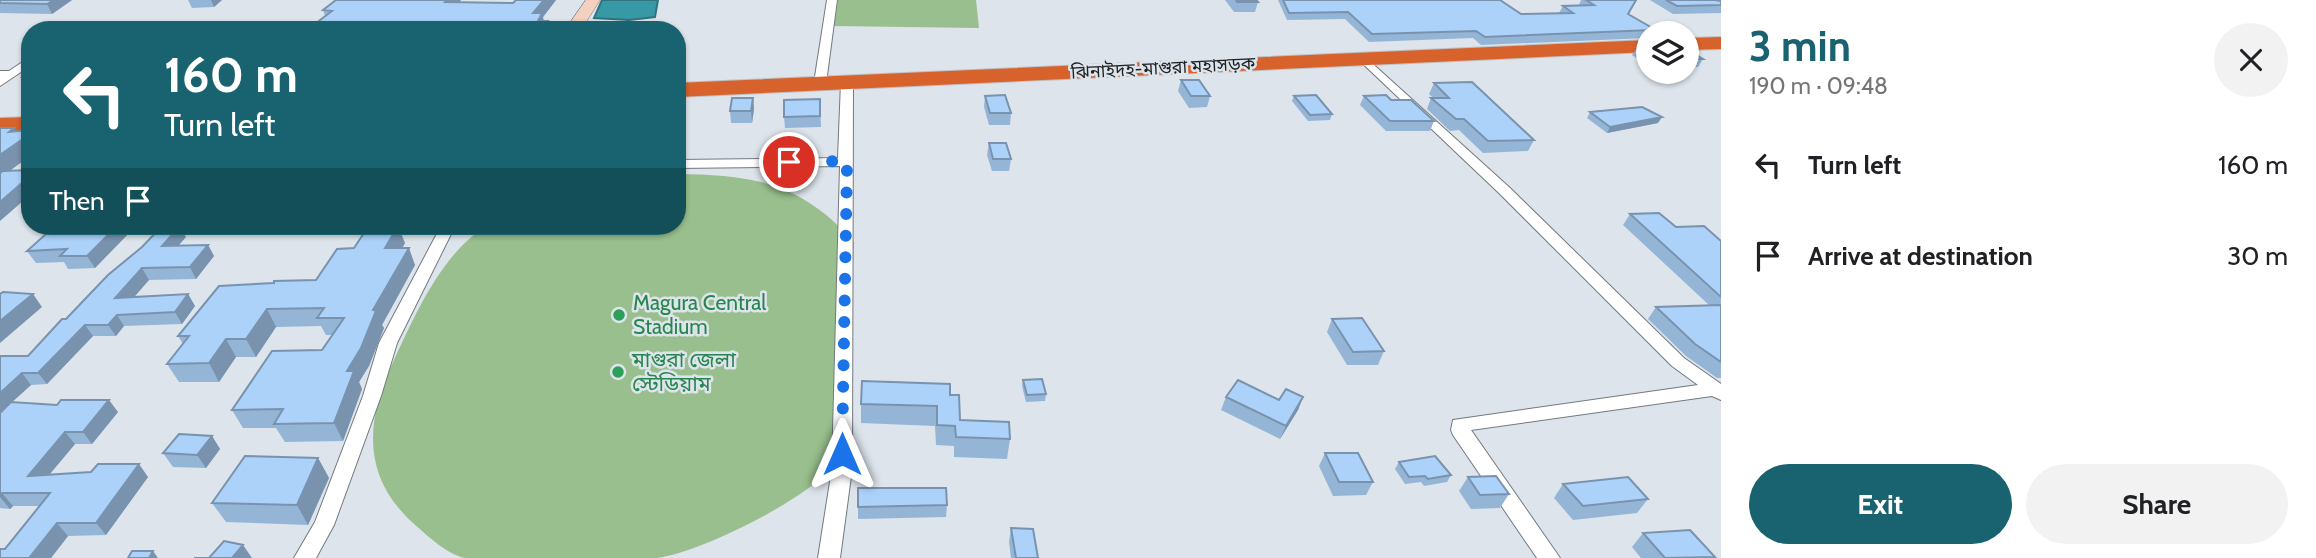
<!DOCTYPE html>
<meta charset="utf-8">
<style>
body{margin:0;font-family:Cabin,"Noto Sans Bengali",sans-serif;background:#f2f2f2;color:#202124;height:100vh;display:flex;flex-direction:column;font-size:26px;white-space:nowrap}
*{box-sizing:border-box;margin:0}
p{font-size:23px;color:#757577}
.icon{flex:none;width:38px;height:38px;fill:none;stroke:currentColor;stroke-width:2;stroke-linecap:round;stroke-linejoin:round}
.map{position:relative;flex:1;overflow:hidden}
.side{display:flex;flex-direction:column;background:#fff;width:595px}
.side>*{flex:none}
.guide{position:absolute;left:21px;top:21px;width:665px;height:214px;border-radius:28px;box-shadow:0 2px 5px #0004;background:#18636f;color:#fff;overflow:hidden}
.controls{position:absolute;left:1636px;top:21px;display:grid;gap:14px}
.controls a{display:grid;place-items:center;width:63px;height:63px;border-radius:50%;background:#fff;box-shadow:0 2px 5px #0004;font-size:35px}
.pin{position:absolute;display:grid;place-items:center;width:60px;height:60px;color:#fff;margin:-30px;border:4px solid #fff;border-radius:50%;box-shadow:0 2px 7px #0007}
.me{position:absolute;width:77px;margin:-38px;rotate:0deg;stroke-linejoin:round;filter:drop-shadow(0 0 5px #0008)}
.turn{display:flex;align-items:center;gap:24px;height:147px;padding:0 28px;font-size:32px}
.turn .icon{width:91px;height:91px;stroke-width:2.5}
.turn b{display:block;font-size:49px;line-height:60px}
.then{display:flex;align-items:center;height:66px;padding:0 28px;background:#0003;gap:14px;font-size:26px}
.round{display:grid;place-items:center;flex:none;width:74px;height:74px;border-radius:37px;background:#f2f2f2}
.headline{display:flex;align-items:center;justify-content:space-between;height:119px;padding:0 28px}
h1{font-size:42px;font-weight:700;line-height:52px;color:#18636f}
.button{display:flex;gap:14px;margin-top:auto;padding:14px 28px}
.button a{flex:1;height:80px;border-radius:42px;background:#18636f;color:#fff;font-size:28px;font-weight:700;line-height:80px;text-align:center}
.button a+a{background:#f2f2f2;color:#202124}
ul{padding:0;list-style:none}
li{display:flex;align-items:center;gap:21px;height:91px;padding:0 28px}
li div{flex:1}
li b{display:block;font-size:26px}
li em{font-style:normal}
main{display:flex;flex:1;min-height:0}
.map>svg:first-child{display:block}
.green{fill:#98bf8d}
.water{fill:#3798a6;stroke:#30747e;stroke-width:2}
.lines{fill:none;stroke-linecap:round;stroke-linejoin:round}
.street-casing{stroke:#73797f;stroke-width:2}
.secondary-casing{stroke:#73797f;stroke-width:1}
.highway-casing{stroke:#c0c1c1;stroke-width:2}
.street{fill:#fff;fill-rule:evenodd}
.secondary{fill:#f3d0c0;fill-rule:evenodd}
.highway{fill:#d7622c;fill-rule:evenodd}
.wall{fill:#95b5d7}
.shaded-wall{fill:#7993af}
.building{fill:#add2fa;stroke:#7993af;stroke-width:2}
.route{stroke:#1a73e8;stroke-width:12;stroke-dasharray:0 21.6}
.leisure-dot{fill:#2e9e5b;stroke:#dde4eb;stroke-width:2.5}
.labels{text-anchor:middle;stroke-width:5;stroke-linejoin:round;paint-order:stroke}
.far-street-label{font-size:18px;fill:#1e2022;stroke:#dde4eb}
.leisure-label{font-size:21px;fill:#27864d;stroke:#dde4eb;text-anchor:start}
</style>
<main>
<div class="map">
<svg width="1721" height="558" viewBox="0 0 1721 558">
<rect width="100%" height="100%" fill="#dde4eb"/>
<path class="green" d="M838,0H976L979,28L834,26Z
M677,174C754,175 800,182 854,242L845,437C843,445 843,456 838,462C809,498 703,552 657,558C621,558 581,558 545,558C520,558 491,558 466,558C451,556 432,540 421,530C362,482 363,425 394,360C416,313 441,255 486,226H677Z"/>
<path class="water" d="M602,0H658L655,17L629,20L594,18Z"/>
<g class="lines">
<defs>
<path id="street" d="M827,0H837L826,83L820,87L814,83Z
M1364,56L1510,188L1684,358L1721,384V400L1712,396L1471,430L1560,558H1537L1453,435L1451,430L1453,420L1698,385L1672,366L1500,194L1360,61V57Z
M30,57V66L0,86V71H9Z
M847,78L853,82L852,469L840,558H818L832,469L840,166L677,168V160L838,158L841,82Z
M441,226H455L397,343L381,396L334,525L316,558H294L315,522L363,396L379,343Z"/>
<path id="secondary" d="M586,0H600L581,30H565Z"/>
<path id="highway" d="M1721,37V49L1687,50V38Z
M1648,40V52L677,97V83Z
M30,117V131L0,132V118Z"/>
</defs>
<use href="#street" class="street-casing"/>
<use href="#secondary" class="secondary-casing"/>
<use href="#highway" class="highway-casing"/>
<use href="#street" class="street"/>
<use href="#secondary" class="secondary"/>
<use href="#highway" class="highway"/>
</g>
<path class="wall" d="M0,0H72L52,14L0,13Z
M188,0H222L214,7L192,8Z
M461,0L459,2L513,3L516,0H556L543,17L544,21H548L550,30H307L325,16L323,10Z
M1225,0H1256L1258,2L1255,12H1234Z
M1278,0H1500L1521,14L1559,13L1563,6L1579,5L1581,0H1637L1628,14L1661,33H1648V38L1481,45L1473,38L1369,42L1345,19L1287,20Z
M1650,0H1715L1721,1V13L1673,14Z
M1648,47V65L1632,55L1637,48Z
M1687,49L1703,59L1698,67H1687Z
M30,72V88L23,77Z
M1181,80L1210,96L1207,107L1189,108L1178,91Z
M1434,83L1534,140L1528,151L1483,153L1459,130L1450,131L1427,109L1431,98H1433L1429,94Z
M985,96L1011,113L1010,125H989L984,107Z
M1294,96L1332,114L1330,120L1308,121L1292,101Z
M1364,96L1391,100L1434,121L1430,131H1386L1360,105Z
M753,98L754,109L752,123H731L730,111Z
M820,99L821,127L785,128L784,117Z
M1590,112L1658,123L1607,133L1587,118Z
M989,143L1011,159L1009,171H992L987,155Z
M1630,214L1721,241V378H1717L1686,356L1648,319L1656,307L1709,305L1623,225Z
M190,226H324L322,229L192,228Z
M133,229L95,268L68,269L64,262L36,263L27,251Z
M186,237L179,245H208L214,256L196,279L149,280L133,297L188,294L195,306L182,324L124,326L116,336H93L47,384L31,385L12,402L118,412L92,444H75L50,474L148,477L106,535L68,536L51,558H0L5,549L40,506H13L10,509L0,508V413L28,356L66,319Z
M405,243L402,248L415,265L382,325L384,328L369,366L359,382L362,389L343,441L285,442L276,428H243L232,410L322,350L332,335H326L321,326L276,327L256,357H236L219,382H179L167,364L183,344L178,336L274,283L316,280L354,248Z
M1332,319L1384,351L1378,365H1347L1327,332Z
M1023,380L1046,394L1045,401L1026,402L1022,386Z
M950,395L960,420L1010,439L1007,459L954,457V446L936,445L935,426L861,423V404Z
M1226,397L1279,400L1303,397L1298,410L1280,439L1221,410Z
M212,436L220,449L206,468L173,467L163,453Z
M1325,453L1373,482L1366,495L1333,496L1319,466Z
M318,458L329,478L308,525L226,522L212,503Z
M1399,462L1451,475L1447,482L1424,486L1421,482L1405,484L1395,469Z
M1468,477L1509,494L1500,508L1471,509L1459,491Z
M1563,484L1648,499L1637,513L1573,520L1554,498Z
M858,488L947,505L946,517L858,519Z
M1011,528L1038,558H1011L1009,542Z
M1643,533L1715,557L1714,558H1641L1632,547Z"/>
<path class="shaded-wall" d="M54,0H72L52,14L47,4Z
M211,0H222L214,7Z
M447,0H461L448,13L445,2Z
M544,0H556L543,17L544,25H536L533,13Z
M548,21L550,30H544Z
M753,98L754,109L752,123L751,111Z
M1662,117L1658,123L1607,133L1610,127Z
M14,128L21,140L30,134V156L0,178V155L9,132Z
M30,176V188H28L30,191V195L0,221V202Z
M117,226H131L133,229L95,268L87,256Z
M180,226L186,237L168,257L162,246Z
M398,226L405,243L392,265L385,248Z
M208,245L214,256L196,279L190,267Z
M409,248L415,265L382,325L384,328L369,366L359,382L362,389L343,441L334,423L347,371L373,310Z
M142,268L149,280L123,310L115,298Z
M33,294L42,307L0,343V321Z
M188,294L195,306L182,324L175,312Z
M267,309L276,327L256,357L246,339Z
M117,315L124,326L116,336L108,325Z
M85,325L93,336L47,384L38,373Z
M226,339L236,357L219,382L209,363Z
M22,373L31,385L0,413V393Z
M1303,397L1298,410L1280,439L1286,426Z
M109,400L118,412L92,444L83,432Z
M65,432L75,444L38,488L28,476Z
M212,436L220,449L206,468L197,455Z
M318,458L329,478L308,525L297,505Z
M139,464L148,477L106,535L96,523Z
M2,493L13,506L10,509L0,497V495Z
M57,523L68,536L51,558H29Z
M243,545L252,558H232Z
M153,551L158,558H149Z"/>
<path class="building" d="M0,0H54L47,4L0,3Z
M336,0H447L445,2L513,3L516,0H544L533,13H542L538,21H548L544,30H307L332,11L323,10Z
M1236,0H1256L1258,2H1237Z
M1283,0H1500L1521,14L1573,13L1563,6L1594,5L1586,0H1636L1628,14L1661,33H1655L1652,30L1485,37L1476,31L1372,34L1348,12L1289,13Z
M1666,0H1715L1721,1V5L1677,6Z
M1648,47V55L1637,48Z
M1687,49L1703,59H1687Z
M30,72V77H23Z
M1181,80H1199L1210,96H1191Z
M1472,82L1534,140L1488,141L1464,119H1456L1431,98H1449L1434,83Z
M1005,95L1011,113H990L985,96Z
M1316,95L1332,114L1310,115L1294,96Z
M1386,95L1391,100H1411L1434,121H1390L1364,96Z
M732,98H753L751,111H730Z
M820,99V116L784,117V100Z
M1642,107L1662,117L1610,127L1590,112Z
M0,128H14L9,132L30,130V134L0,155Z
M989,143H1006L1011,159H993Z
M30,170V176L0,202V173L3,171Z
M1659,213L1676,227L1704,226L1721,241V297L1630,214Z
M55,226H117L87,256H60L67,249L27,251Z
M162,226H180L162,246L208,245L190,267L142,268L115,298L188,294L175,312L117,315L108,325H85L38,373H22L0,393V356H28L62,319H66L108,275L142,247Z
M398,226L385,248H409L373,310L376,311L361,348L347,371H354L334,423L274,424L283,409L232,410L272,351L322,350L344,318H317L324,308L267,309L246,339H226L209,363L167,364L189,336H178L219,286L274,283V281L316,280L337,249L354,248L368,227Z
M3,292L33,294L0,321V294Z
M1721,305V362L1695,344L1656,307Z
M1362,318L1384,351L1353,352L1332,319Z
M1042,379L1046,394L1027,395L1023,380Z
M1238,380L1279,400L1286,389L1303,397L1286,426L1226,397Z
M862,381L950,384V395H959L960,420L1009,422L1010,439L956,437L955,426L937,425V406L861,404Z
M61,400H109L83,432H65L28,476L91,472L98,464H139L96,523H57L29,558H0V549H5L50,493H2L0,495V413L11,402L57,405Z
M179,434L212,436L197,455L163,453Z
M1325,453H1358L1373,482H1339Z
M245,456L318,458L297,505L212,503Z
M1435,456L1451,475L1428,479L1425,476L1409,477L1399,462Z
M1496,476L1509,494L1480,495L1468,477Z
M1628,477L1648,499L1583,506L1563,484Z
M858,488H946L947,505L858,507Z
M1011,528L1033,529L1038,558H1016Z
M1690,530L1715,557L1665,558L1643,533Z
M224,541L243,545L232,558H194H209Z
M132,551H153L149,558H128Z"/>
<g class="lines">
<path class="route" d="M789,162L839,161L847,165L842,454"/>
</g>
<g class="leisure-dot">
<circle cx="619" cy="315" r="7"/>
<circle cx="618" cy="372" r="7"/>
</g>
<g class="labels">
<g class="far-street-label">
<text transform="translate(1163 68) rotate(-3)" y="6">ঝিনাইদহ-মাগুরা মহাসড়ক</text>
</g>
<g class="leisure-label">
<text x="633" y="310">Magura Central<tspan x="633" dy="24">Stadium</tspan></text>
<text x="632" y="367">মাগুরা জেলা<tspan x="632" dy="24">স্টেডিয়াম</tspan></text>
</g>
</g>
</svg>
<div class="controls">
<a><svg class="icon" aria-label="layers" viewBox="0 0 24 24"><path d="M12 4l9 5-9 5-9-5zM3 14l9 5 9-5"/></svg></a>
</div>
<div class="pin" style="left:789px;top:162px;background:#d93025"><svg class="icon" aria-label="arrive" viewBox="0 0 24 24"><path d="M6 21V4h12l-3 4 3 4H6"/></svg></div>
<svg class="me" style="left:842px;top:454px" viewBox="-20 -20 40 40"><path d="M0-17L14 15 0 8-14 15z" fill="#1a73e8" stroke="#fff" stroke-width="4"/></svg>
<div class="guide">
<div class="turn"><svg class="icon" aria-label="left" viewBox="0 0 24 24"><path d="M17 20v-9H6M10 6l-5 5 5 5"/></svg><div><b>160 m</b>Turn left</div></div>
<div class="then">Then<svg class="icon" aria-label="arrive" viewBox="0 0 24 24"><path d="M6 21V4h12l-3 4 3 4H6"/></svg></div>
</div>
</div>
<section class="side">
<div class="headline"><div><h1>3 min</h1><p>190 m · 09:48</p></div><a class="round"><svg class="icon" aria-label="close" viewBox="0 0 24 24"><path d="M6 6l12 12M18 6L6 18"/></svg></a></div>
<ul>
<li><svg class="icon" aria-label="left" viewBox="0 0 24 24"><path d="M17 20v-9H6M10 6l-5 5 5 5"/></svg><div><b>Turn left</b></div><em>160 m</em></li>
<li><svg class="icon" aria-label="arrive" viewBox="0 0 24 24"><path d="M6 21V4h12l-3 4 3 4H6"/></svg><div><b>Arrive at destination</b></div><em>30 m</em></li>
</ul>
<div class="button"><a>Exit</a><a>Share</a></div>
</section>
</main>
